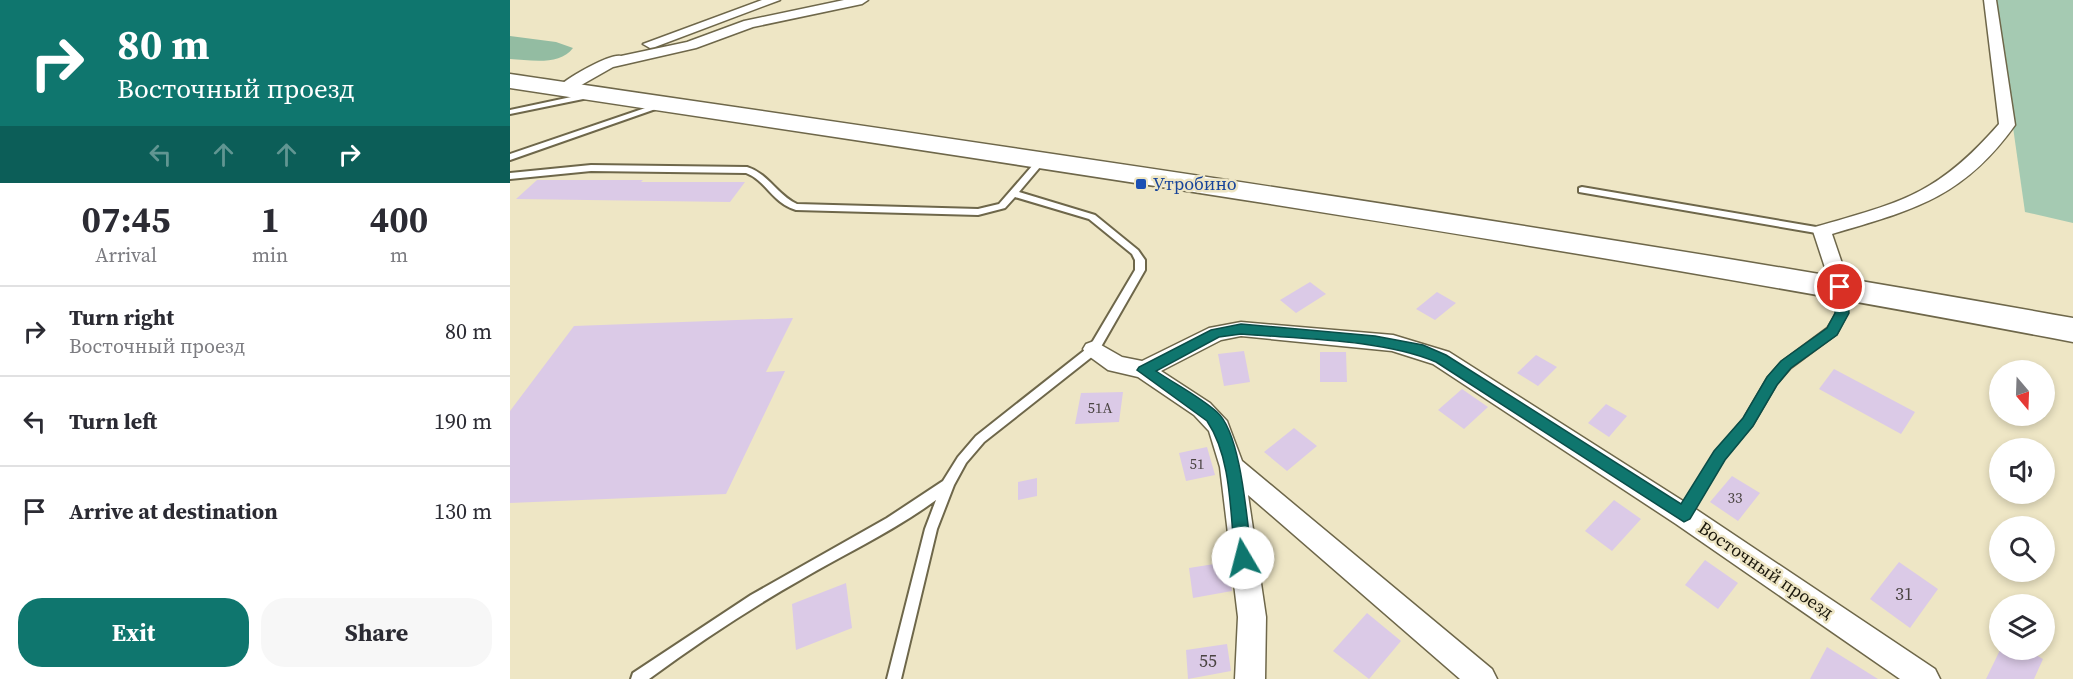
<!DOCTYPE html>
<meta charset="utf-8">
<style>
body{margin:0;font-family:"Source Serif 4",serif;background:#f7f7f7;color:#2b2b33;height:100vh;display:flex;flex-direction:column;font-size:22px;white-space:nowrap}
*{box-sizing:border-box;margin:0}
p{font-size:20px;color:#7c7c81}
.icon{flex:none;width:33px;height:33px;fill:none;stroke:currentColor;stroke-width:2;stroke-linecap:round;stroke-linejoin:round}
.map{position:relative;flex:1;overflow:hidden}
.side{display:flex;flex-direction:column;background:#fff;width:510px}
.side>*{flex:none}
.top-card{background:#0f766e;color:#fff;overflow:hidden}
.needle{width:39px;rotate:161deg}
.fabs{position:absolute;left:1479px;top:360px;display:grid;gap:12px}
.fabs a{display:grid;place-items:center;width:66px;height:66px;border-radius:50%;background:#fff;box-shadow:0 3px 9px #0003;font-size:30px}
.pin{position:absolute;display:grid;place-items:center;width:51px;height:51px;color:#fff;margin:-26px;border:3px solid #fff;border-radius:50%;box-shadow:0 2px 6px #0007}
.me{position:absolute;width:66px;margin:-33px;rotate:352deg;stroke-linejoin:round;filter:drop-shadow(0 0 4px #0008)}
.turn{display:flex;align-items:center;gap:21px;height:126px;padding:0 18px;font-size:27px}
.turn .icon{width:78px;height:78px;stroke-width:2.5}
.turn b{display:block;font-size:42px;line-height:51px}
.lanes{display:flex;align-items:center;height:57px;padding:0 18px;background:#0003;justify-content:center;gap:30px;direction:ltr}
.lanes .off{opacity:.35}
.eta{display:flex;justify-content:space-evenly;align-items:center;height:102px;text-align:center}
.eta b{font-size:36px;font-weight:700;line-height:42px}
.action{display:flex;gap:12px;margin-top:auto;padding:12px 18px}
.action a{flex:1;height:69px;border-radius:24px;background:#0f766e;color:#fff;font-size:24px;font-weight:700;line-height:69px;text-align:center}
.action a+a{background:#f7f7f7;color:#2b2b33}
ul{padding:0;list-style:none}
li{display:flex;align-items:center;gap:18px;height:90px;padding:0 18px;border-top:2px solid #e1e1e2}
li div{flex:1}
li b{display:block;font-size:22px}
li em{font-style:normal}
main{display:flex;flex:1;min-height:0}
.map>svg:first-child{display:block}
.green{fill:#a5cab2}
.forest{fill:#93bca2}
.building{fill:#dbcae7}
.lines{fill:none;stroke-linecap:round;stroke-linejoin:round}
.lane-casing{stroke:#6e674a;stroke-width:4}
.street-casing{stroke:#6e674a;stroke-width:3}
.primary-casing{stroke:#6e674a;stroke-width:3}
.lane{fill:#fff;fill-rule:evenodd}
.street{fill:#fff;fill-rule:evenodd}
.primary{fill:#fff;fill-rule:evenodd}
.route{fill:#0f766e;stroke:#0a4d48;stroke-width:1.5}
.transit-dot{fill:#1a4fb4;stroke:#eee6c5;stroke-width:2}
.labels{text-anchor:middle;stroke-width:5;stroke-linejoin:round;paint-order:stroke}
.number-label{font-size:15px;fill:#4a4442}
.transit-label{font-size:18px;fill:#164399;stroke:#eee6c5;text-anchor:start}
.street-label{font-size:18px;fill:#1a170b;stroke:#eee6c5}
.near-number-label{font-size:18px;fill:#4a4442}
</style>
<main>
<section class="side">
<div class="top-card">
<div class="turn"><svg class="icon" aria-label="right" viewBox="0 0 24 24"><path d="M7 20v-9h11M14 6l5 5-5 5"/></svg><div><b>80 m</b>Восточный проезд</div></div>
<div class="lanes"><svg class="icon off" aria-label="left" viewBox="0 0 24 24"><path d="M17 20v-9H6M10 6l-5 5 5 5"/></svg><svg class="icon off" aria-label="ahead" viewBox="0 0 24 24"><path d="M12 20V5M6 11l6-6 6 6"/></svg><svg class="icon off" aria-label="ahead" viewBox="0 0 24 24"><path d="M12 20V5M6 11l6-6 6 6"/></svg><svg class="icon" aria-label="right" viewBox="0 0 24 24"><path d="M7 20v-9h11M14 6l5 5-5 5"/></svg></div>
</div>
<div class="eta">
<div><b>07:45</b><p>Arrival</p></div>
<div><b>1</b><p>min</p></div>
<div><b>400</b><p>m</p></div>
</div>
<ul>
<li><svg class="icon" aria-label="right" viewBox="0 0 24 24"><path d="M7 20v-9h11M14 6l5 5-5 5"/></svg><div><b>Turn right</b><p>Восточный проезд</p></div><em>80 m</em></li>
<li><svg class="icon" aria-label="left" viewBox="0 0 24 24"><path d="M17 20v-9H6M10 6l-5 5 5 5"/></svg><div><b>Turn left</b></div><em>190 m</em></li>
<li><svg class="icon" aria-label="arrive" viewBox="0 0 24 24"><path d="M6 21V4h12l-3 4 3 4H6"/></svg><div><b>Arrive at destination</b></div><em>130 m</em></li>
</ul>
<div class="action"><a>Exit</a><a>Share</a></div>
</section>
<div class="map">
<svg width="1563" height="679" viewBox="0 0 1563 679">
<rect width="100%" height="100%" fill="#eee6c5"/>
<path class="green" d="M1485,0H1563V223L1515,212Z"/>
<path class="forest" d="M0,36L46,42L63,48C50,66 20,60 0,59Z"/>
<path class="building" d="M27,180H133L131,182H235L220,202L6,199Z
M800,282L816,294L786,313L770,300Z
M927,292L946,303L925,320L906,309Z
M283,318L256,372L275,371L216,494L0,503V411L64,326Z
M734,351L740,382L714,386L708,354Z
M810,352H836L837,382H810Z
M1026,355L1047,367L1028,386L1007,373Z
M1324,369L1405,412L1391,434L1309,389Z
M952,389L978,407L954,429L928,410Z
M613,392L609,422L565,424L571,393Z
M1096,404L1117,416L1099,437L1078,423Z
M784,428L807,446L777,471L754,452Z
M697,447L705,475L676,481L669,453Z
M1222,476L1250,493L1228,521L1200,502Z
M527,478V496L508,500V482Z
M1104,500L1131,519L1102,551L1075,531Z
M1195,560L1228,583L1208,609L1175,585Z
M717,562L722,591L683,598L679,568Z
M1389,562L1428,589L1400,628L1360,599Z
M336,583L342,628L286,650L282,604Z
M857,613L891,641L859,679L823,651Z
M717,644L721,671L678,679L676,650Z
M1317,647L1368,679H1300Z
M1490,650H1517L1533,659L1524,679H1476Z"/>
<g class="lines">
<defs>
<path id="lane" d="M80,93H83V97L0,114V110Z
M150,103H153L157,105L0,160V154Z
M532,157L536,160L509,192L585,215L628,250L635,260V270L588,352L474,442L456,463L444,485L427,529L391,679H377L415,529L426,500C384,531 336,553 292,579C239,609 188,643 139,679H121L123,673L241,595L377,518L433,481L448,457L466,436L580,346L625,270V260L622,254L579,219L505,197L495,208L468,215L286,210C261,202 257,181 236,173L81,171L0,179V173L81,165L237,167C259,174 267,195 287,204L468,209L489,204L529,158Z
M1072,187L1312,228L1317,231L1312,234L1069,192V188Z
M1330,284L1335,287L1337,313L1326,334L1280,368L1266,384L1242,425L1214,458L1178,518L1174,519L1170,518L1168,514L1170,510L1206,452L1234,419L1258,378L1272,362L1318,328L1327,313L1325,287Z"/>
<path id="street" d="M252,0H270L145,47L140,48L133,44Z
M334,0H358L352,4L243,27L186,48L103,67L59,92H49L46,89C55,79 100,53 111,56L177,42L234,21Z
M1474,0H1486L1505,125C1453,198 1403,210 1322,234L1340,287L1337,292H1323L1303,231L1305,227C1392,202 1427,195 1489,124Z
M731,322L883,335L939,352L1184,508L1425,669L1430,679H1390L1166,524L923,364L882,351L731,336L711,340L651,371L700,403L717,421L732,461L982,669L987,679H950L738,495L756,617L755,679H725L728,617L710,467L699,431L684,415L628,377L598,370L576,354L573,349L576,344L584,341L612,357L632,361L699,328Z"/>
<path id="primary" d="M0,74C522,151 1044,225 1563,318V342C1044,243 522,167 0,88Z"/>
</defs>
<use href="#lane" class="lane-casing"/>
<use href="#street" class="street-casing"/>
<use href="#primary" class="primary-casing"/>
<use href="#lane" class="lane"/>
<use href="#street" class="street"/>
<use href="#primary" class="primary"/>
</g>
<path class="route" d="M1330,283L1337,287L1339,313L1327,335L1281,368L1267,385L1243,426L1215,460L1180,519L1174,522L926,362C872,339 790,339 731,334L709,337L646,371C665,384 689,396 707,412C732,434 737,524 742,558L739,563L733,565L727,563L725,558C720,514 722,458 697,421L627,370L629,367L701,330L731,324L865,336L913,345L936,355L1171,504L1204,451L1233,418L1257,377L1271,361L1317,328L1325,313L1324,287Z"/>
<rect class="transit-dot" x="625" y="178" width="12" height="12" rx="3"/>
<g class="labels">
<g class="number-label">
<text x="590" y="413">51А</text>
<text x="687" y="469">51</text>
<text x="1225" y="503">33</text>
</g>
<g class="transit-label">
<text x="643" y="190">Утробино</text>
</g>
<g class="street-label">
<text transform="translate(1256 570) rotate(34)" y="6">Восточный проезд</text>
</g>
<g class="near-number-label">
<text x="1394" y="600">31</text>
<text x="698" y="667">55</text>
</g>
</g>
</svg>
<div class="fabs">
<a><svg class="needle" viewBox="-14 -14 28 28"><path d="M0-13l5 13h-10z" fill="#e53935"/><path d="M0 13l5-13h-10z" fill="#7c7c81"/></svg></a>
<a><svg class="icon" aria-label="sound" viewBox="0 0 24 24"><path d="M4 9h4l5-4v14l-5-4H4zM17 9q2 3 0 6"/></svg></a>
<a><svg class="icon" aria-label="search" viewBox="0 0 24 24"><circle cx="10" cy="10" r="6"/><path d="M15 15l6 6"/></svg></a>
<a><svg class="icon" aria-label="layers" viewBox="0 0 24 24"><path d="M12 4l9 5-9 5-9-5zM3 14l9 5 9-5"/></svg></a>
</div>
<div class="pin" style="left:1330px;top:287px;background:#d93025"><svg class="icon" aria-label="arrive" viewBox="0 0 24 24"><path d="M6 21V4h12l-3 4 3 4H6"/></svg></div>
<svg class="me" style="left:733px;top:558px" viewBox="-20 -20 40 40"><circle r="19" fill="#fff"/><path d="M0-13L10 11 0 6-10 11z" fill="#0f766e"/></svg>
</div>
</main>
